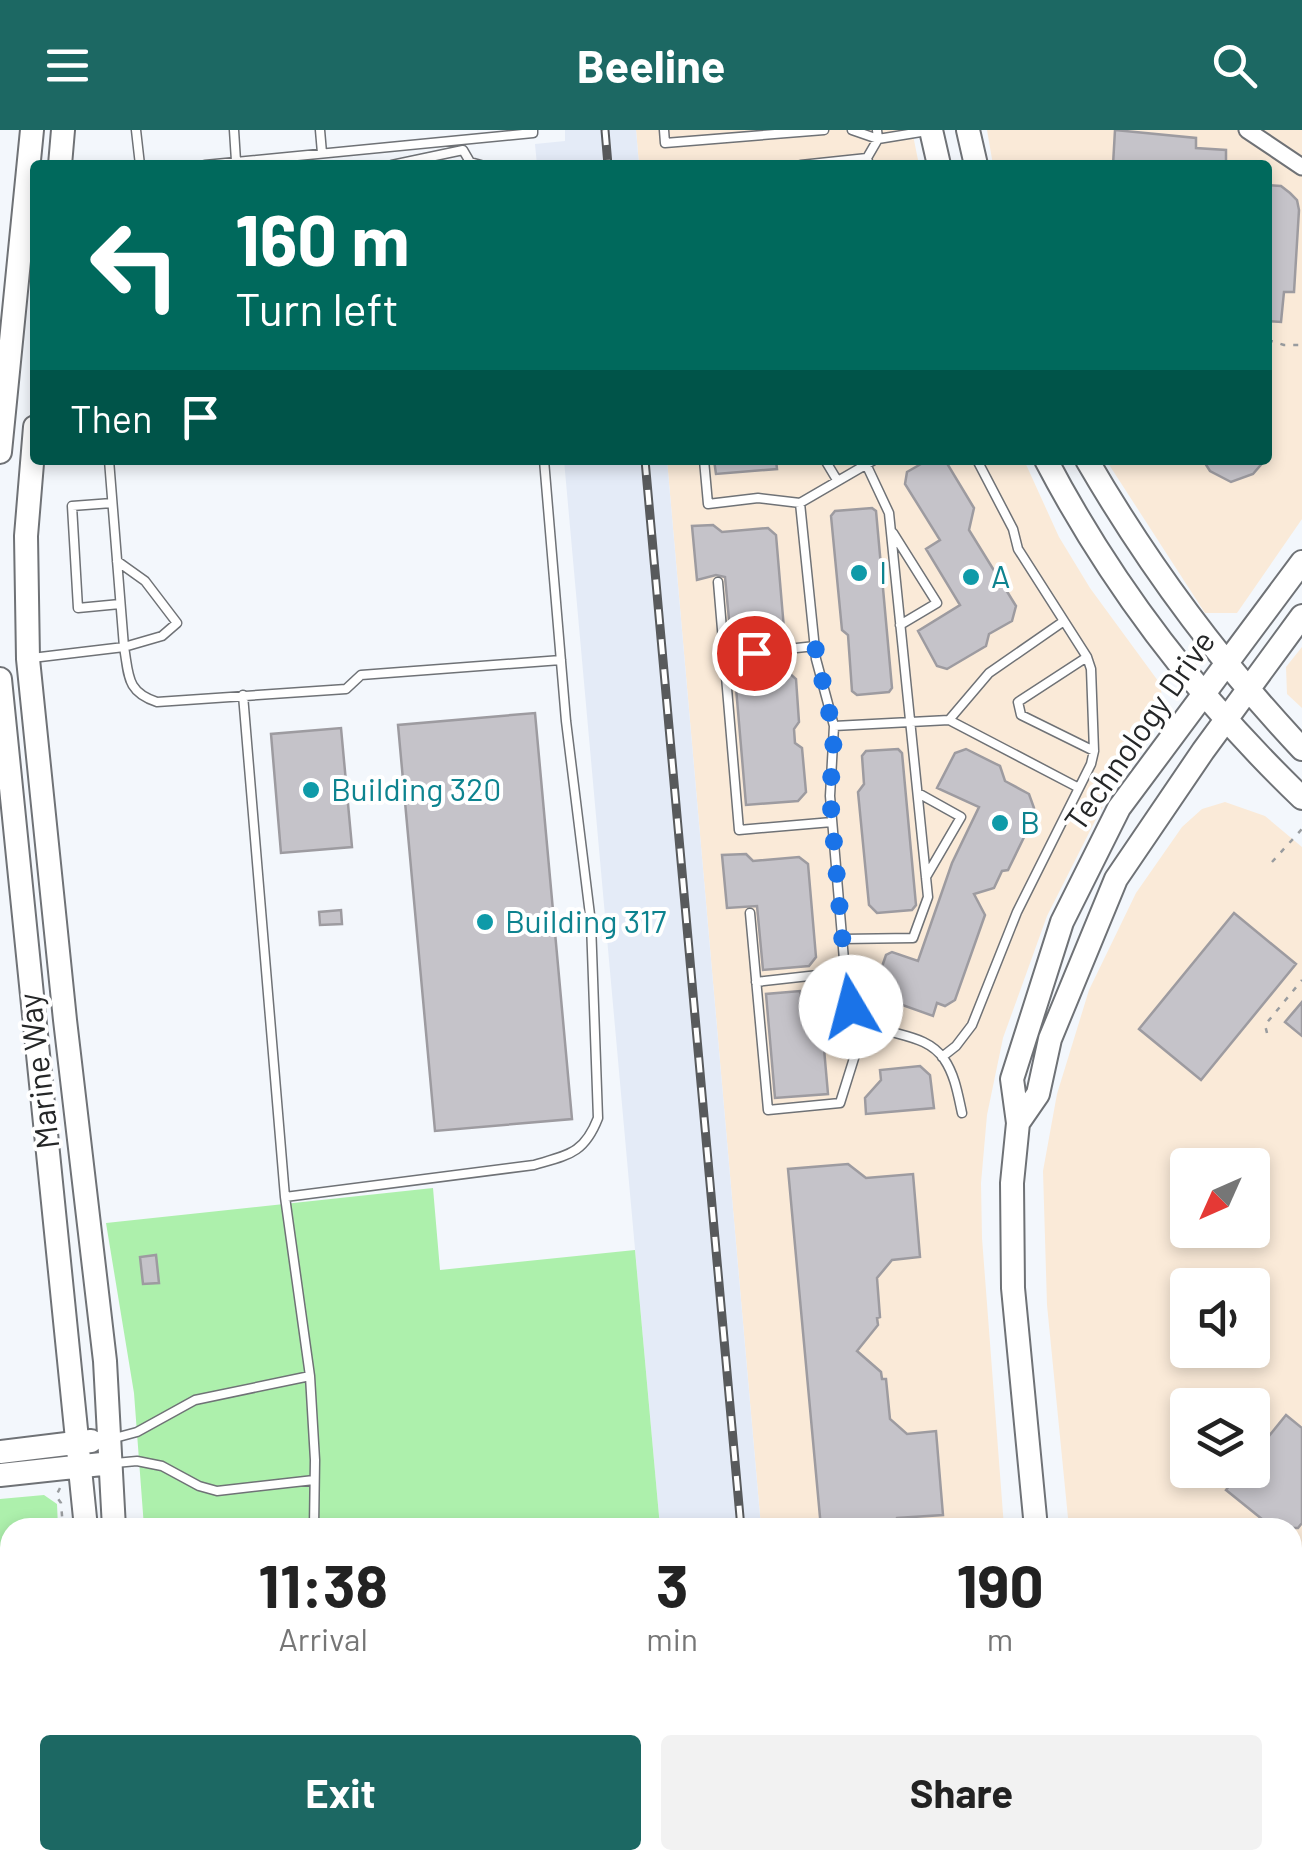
<!DOCTYPE html>
<style>
body{margin:0;font-family:Barlow,sans-serif;background:#f2f2f2;color:#222;height:100vh;display:flex;flex-direction:column;font-size:38px;white-space:nowrap}
*{box-sizing:border-box;margin:0}
p{font-size:32px;color:#767676}
.icon{flex:none;width:55px;height:55px;fill:none;stroke:currentColor;stroke-width:2;stroke-linecap:round;stroke-linejoin:round}
.map{position:relative;flex:1;overflow:hidden}
.drawer{position:absolute;left:0px;top:1388px;width:1302px;height:352px;display:flex;flex-direction:column;background:#fff;border-radius:30px 30px 0 0;box-shadow:0 5px 15px #0003}
.drawer>*{flex:none}
.banner{position:absolute;left:30px;top:30px;width:1242px;height:305px;border-radius:10px;box-shadow:0 5px 15px #0003;background:#00695c;color:#fff;overflow:hidden}
.needle{width:65px;rotate:225deg}
.fabs{position:absolute;left:1170px;top:1018px;display:grid;gap:20px}
.fabs a{display:grid;place-items:center;width:100px;height:100px;border-radius:10px;background:#fff;box-shadow:0 5px 15px #0003;font-size:50px}
.pin{position:absolute;display:grid;place-items:center;width:85px;height:85px;color:#fff;margin:-42px;border:5px solid #fff;border-radius:50%;box-shadow:0 2px 10px #0007}
.me{position:absolute;width:110px;margin:-55px;rotate:352deg;stroke-linejoin:round;filter:drop-shadow(0 0 8px #0008)}
.turn{display:flex;align-items:center;gap:35px;height:210px;padding:0 40px;font-size:45px}
.turn .icon{width:130px;height:130px;stroke-width:2.5}
.turn b{display:block;font-size:70px;line-height:85px}
.then{display:flex;align-items:center;height:95px;padding:0 40px;background:#0003;gap:20px;font-size:38px}
.eta{display:flex;justify-content:space-evenly;align-items:center;height:170px;text-align:center}
.eta b{font-size:60px;font-weight:700;line-height:70px}
.primary-button{display:flex;gap:20px;margin-top:auto;padding:20px 40px}
.primary-button a{flex:1;height:115px;border-radius:10px;background:#1c6863;color:#fff;font-size:40px;font-weight:700;line-height:115px;text-align:center}
.primary-button a+a{background:#f2f2f2;color:#222}
header{display:flex;justify-content:space-between;align-items:center;height:130px;padding:0 40px;background:#1c6863;color:#fff;font-size:45px;font-weight:700}
.map>svg:first-child{display:block}
.commercial{fill:#faead8;fill-rule:evenodd}
.built{fill:#e4ebf7}
.green{fill:#adf0ac}
.building{fill:#c5c3c9;stroke:#9d9ba0;stroke-width:2.5}
.lines{fill:none;stroke-linecap:round;stroke-linejoin:round}
.lane-casing{stroke:#6f7276;stroke-width:11}
.street-casing{stroke:#6f7276;stroke-width:19}
.secondary-casing{stroke:#6f7276;stroke-width:26}
.path{stroke:#999c9f;stroke-width:2.5;stroke-dasharray:5 8;stroke-linecap:butt}
.lane{stroke:#fff;stroke-width:8}
.street{stroke:#fff;stroke-width:15}
.secondary{stroke:#fff;stroke-width:22}
.rail-casing{stroke:#585a5c;stroke-width:9}
.rail{stroke:#fff;stroke-width:5;stroke-dasharray:15;stroke-linecap:butt}
.route{stroke:#1a73e8;stroke-width:18;stroke-dasharray:0 32.4}
.culture-dot{fill:#0f9aa8;stroke:#fff;stroke-width:4}
.labels{text-anchor:middle;stroke-width:8;stroke-linejoin:round;paint-order:stroke}
.culture-label{font-size:32px;fill:#0d838f;stroke:#fff;text-anchor:start}
.street-label{font-size:32px;fill:#252728;stroke:#fff}
</style>
<header><svg class="icon" aria-label="menu" viewBox="0 0 24 24"><path d="M4 6h16M4 12h16M4 18h16"/></svg>Beeline<svg class="icon" aria-label="search" viewBox="0 0 24 24"><circle cx="10" cy="10" r="6"/><path d="M15 15l6 6"/></svg></header>
<div class="map">
<svg width="1302" height="1739" viewBox="0 0 1302 1739">
<rect width="100%" height="100%" fill="#f3f7fc"/>
<path class="commercial" d="M636,0H912L919,35H639Z
M987,0H1302V389L1237,483H1205L1106,330H1268V35H993Z
M667,330H1024L1059,407L1090,458L1161,555L1162,579L1098,685L1047,786L1003,908L987,985L981,1053L982,1108L1004,1397H761Z
M1302,517V578L1287,564L1286,537Z
M1225,672L1265,686L1302,717V1739H1102L1101,1730H1292V1398H1069L1047,1175L1043,1041L1057,964L1089,860L1136,763L1182,697L1202,679ZM1188,1035H1252V1100H1188ZM1188,1155H1252V1220H1188ZM1188,1275H1252V1340H1188Z
M792,1730H1035V1739H793Z"/>
<path class="built" d="M565,0H636L639,35H537L535,14L565,11Z
M564,330H667L761,1397H660Z
M689,1730H792L793,1739H690Z"/>
<path class="green" d="M433,1058L440,1140L635,1120L660,1397H144L134,1263L106,1093Z
M44,1365L57,1374L58,1397L10,1398V1730H57L56,1739H0V1369Z
M146,1730H689L690,1739H144Z"/>
<path class="building" d="M1115,0L1196,8V18L1226,20V35H1113Z
M1268,55L1281,56L1290,63L1297,70L1299,80L1294,162H1284L1281,192L1268,191Z
M714,330H776L777,339L716,344Z
M928,330H945L974,378L969,400L1016,476L1012,491L989,504L986,516L947,539L937,536L918,501L960,475L926,419L940,410L905,354L907,342Z
M1203,330H1265L1253,344L1231,352L1210,341Z
M872,378L876,381L892,558L889,562L857,565L852,561L848,505L842,500L831,386L835,381Z
M713,395L722,402L768,398L776,405L784,499L777,507L731,511L725,447L716,445L697,450L692,396Z
M787,541L796,549L799,592L794,599L795,613L802,618L806,662L798,671L746,675L735,546Z
M535,583L572,989L435,1001L398,595Z
M341,598L352,717L281,723L271,604Z
M898,619L902,623L916,775L912,780L877,783L869,775L858,662L864,654L862,626L866,621Z
M966,619L1000,636L1005,651L1029,664L1034,678L1028,690L1030,695L1008,740L1002,741L994,758L974,764L985,785L955,870L945,876L937,873L933,886L877,866L874,860L886,825L892,822L918,831L952,733L979,677L937,658L955,623Z
M746,724L753,731L799,727L808,734L816,827L809,836L763,840L757,776L727,778L722,725Z
M341,780L342,794L320,795L319,782Z
M1234,783L1296,834L1201,950L1139,899Z
M800,861L801,866L812,865L820,873L828,964L775,968L766,864Z
M1302,872V906L1285,892Z
M920,936L930,945L934,978L866,984L865,968L881,950L880,940Z
M848,1034L866,1048L913,1044L920,1127L892,1130L877,1148L880,1187L877,1188L878,1195L857,1221L881,1242L882,1249H886L890,1289L907,1304L936,1301L943,1385L897,1388L890,1398H821L788,1039Z
M156,1125L159,1153L143,1154L140,1127Z
M1286,1285L1302,1298V1393L1298,1398H1273L1226,1360L1242,1340H1252V1327Z"/>
<g class="lines">
<defs>
<path id="lane" d="M136,0L140,35
M234,0L236,31
M320,0L322,23
M664,0L665,13L824,0
M852,0L878,9L927,1
M867,28L878,9L877,0
M205,35L533,3V0
M392,35L463,20L470,32L481,35
M801,35L867,28L869,35
M704,330L708,374L758,368L800,373L874,330
M825,330L837,350
M112,373L72,376L78,478L120,474
M800,373L816,529L834,596L830,666L847,865C864,915 919,893 944,929C955,945 958,965 962,983
M893,403L937,473L900,495
M117,431L145,451L177,493L162,506L124,517C129,545 126,562 157,572L346,559L361,545L561,530
M718,452L739,700L832,692
M724,526L815,516
M1087,527L1018,572L1021,585L1094,621
M32,528L124,517L109,330
M243,565L285,1067L310,1246L315,1330L314,1398
M949,590L989,543L1064,491
M834,596L949,590L1079,658
M918,663L961,687L926,747
M750,783L768,980L840,973L865,893
M842,809L913,808L928,767L889,383L866,334
M756,852L845,842
M942,927L956,916L972,895L1017,782L1091,634L1094,621L1091,539L1087,527L1018,419L1013,399L977,330
M285,1067L534,1035C568,1025 584,1024 598,988L591,793L566,591L544,330
M111,1309L137,1302L195,1270L310,1246
M115,1333L137,1331L162,1336L199,1356L217,1361L314,1350
M178,1730L181,1739
M841,1730L843,1739
M1006,1730L1007,1739"/>
<path id="street" d="M1247,0L1302,37"/>
<path id="secondary" d="M931,0L939,35
M968,0L976,35
M60,35L63,0
M35,297L26,406L28,529L65,890L105,1231L114,1398
M0,322L32,0
M1046,330C1112,456 1199,569 1302,668
M1087,330C1148,435 1218,530 1302,619
M0,549L86,1398
M1018,993L1038,964L1050,909L1116,749L1203,621L1302,486
M0,1322L91,1311
M0,1345L111,1333
M1036,1398L1013,1158L1012,1053L1018,993L1012,949L1062,792L1119,678L1302,432
M1065,1730L1066,1739
M85,1739L86,1730
M118,1739L119,1730"/>
</defs>
<use href="#lane" class="lane-casing"/>
<use href="#street" class="street-casing"/>
<use href="#secondary" class="secondary-casing"/>
<path class="path" d="M1268,210L1284,215H1302
M1272,732L1302,699
M1267,903L1265,895L1302,850
M60,1358L56,1366L61,1373L63,1398
M0,1660L10,1662
M62,1739L63,1730"/>
<use href="#lane" class="lane"/>
<use href="#street" class="street"/>
<use href="#secondary" class="secondary"/>
<defs>
<path id="rail" d="M605,0L608,35
M645,330L741,1398
M771,1730L772,1739"/>
</defs>
<use href="#rail" class="rail-casing"/>
<use href="#rail" class="rail"/>
</g>
<g class="lines">
<path class="route" d="M754,523L815,516L834,605L830,666L846,852L851,877"/>
</g>
<g class="culture-dot">
<circle cx="859" cy="443" r="10"/>
<circle cx="971" cy="447" r="10"/>
<circle cx="311" cy="660" r="10"/>
<circle cx="1000" cy="693" r="10"/>
<circle cx="485" cy="792" r="10"/>
</g>
<g class="labels">
<g class="culture-label">
<text x="879" y="454">I</text>
<text x="991" y="458">A</text>
<text x="331" y="671">Building 320</text>
<text x="1020" y="704">B</text>
<text x="505" y="803">Building 317</text>
</g>
<g class="street-label">
<text transform="translate(1140 601) rotate(-55)" y="11">Technology Drive</text>
<text transform="translate(39 941) rotate(-97)" y="11">Marine Way</text>
</g>
</g>
</svg>
<div class="fabs">
<a><svg class="needle" viewBox="-14 -14 28 28"><path d="M0-13l5 13h-10z" fill="#e53935"/><path d="M0 13l5-13h-10z" fill="#767676"/></svg></a>
<a><svg class="icon" aria-label="sound" viewBox="0 0 24 24"><path d="M4 9h4l5-4v14l-5-4H4zM17 9q2 3 0 6"/></svg></a>
<a><svg class="icon" aria-label="layers" viewBox="0 0 24 24"><path d="M12 4l9 5-9 5-9-5zM3 14l9 5 9-5"/></svg></a>
</div>
<div class="pin" style="left:754px;top:523px;background:#d93025"><svg class="icon" aria-label="arrive" viewBox="0 0 24 24"><path d="M6 21V4h12l-3 4 3 4H6"/></svg></div>
<svg class="me" style="left:851px;top:877px" viewBox="-20 -20 40 40"><circle r="19" fill="#fff"/><path d="M0-13L10 11 0 6-10 11z" fill="#1a73e8"/></svg>
<div class="banner">
<div class="turn"><svg class="icon" aria-label="left" viewBox="0 0 24 24"><path d="M17 20v-9H6M10 6l-5 5 5 5"/></svg><div><b>160 m</b>Turn left</div></div>
<div class="then">Then<svg class="icon" aria-label="arrive" viewBox="0 0 24 24"><path d="M6 21V4h12l-3 4 3 4H6"/></svg></div>
</div>
<section class="drawer">
<div class="eta">
<div><b>11:38</b><p>Arrival</p></div>
<div><b>3</b><p>min</p></div>
<div><b>190</b><p>m</p></div>
</div>
<div class="primary-button"><a>Exit</a><a>Share</a></div>
</section>
</div>
